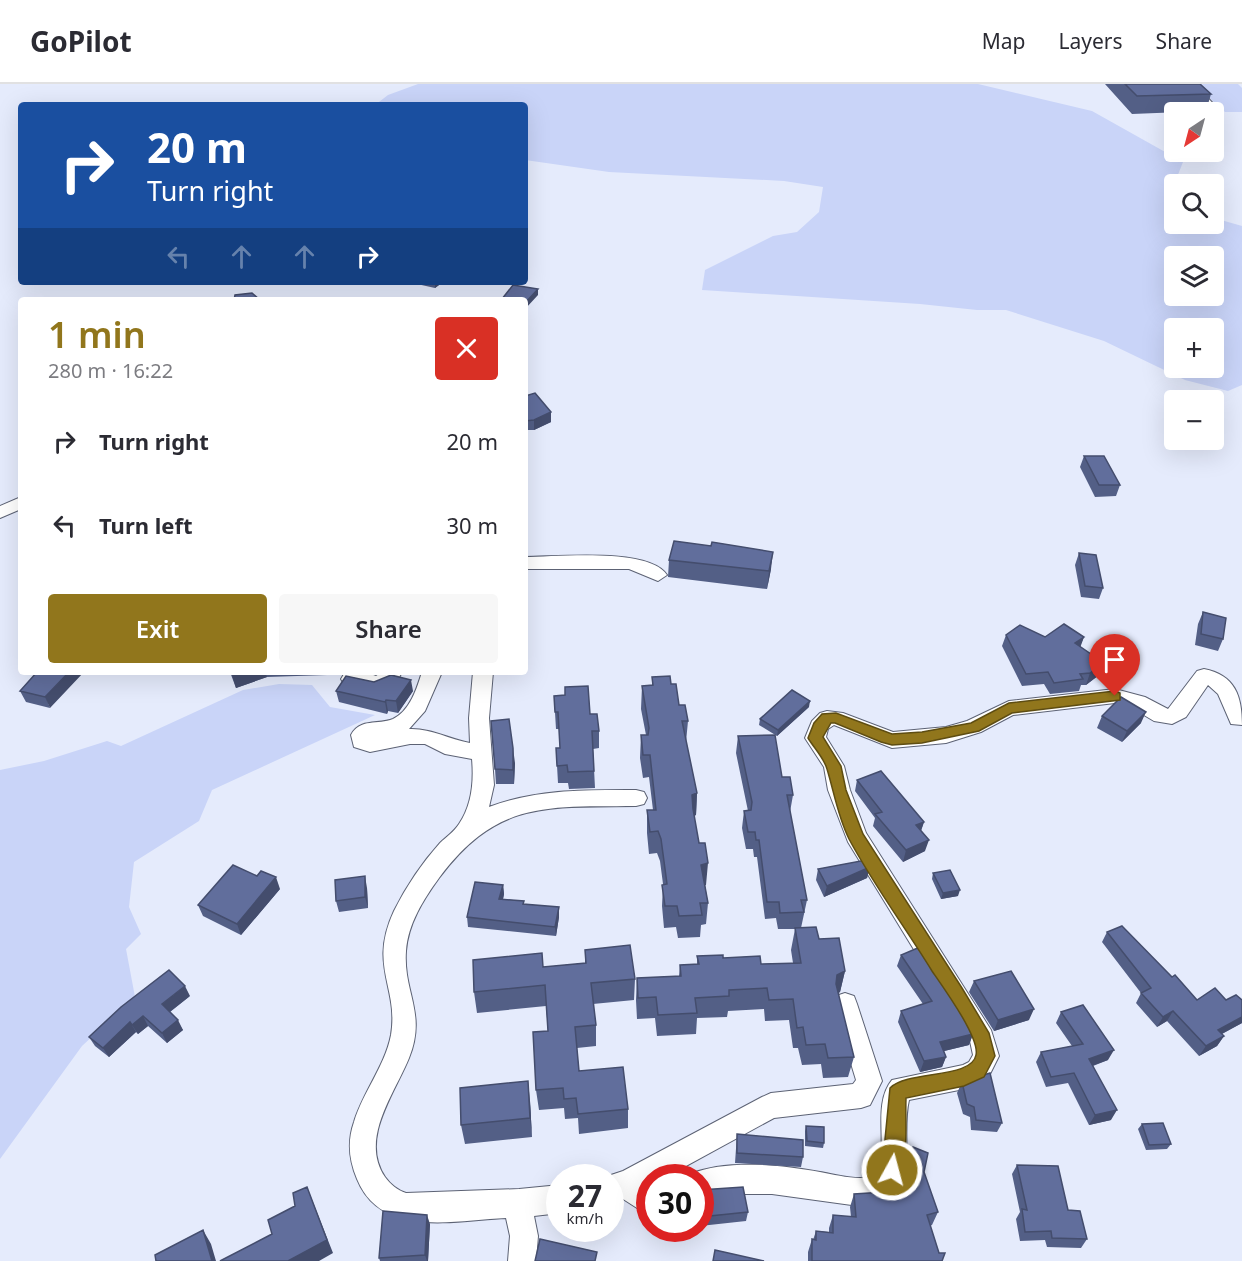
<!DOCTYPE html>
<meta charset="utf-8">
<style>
body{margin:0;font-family:"Noto Sans",sans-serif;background:#f7f7f7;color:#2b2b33;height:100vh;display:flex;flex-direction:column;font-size:22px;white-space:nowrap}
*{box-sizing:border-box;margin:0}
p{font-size:20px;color:#7c7c81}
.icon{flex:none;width:33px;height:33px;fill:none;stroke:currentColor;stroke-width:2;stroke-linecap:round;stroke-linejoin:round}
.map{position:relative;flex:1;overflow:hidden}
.panel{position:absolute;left:18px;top:213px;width:510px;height:378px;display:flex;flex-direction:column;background:#fff;border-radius:6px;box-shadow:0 6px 24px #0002}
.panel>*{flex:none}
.hud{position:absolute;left:18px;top:18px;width:510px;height:183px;border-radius:6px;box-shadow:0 6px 24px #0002;background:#1a4fa0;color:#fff;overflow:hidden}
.needle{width:39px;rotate:216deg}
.tools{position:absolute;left:1164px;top:18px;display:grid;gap:12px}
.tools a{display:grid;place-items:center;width:60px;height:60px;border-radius:6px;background:#fff;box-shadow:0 6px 24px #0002;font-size:30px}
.speed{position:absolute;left:546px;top:1080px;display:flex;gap:12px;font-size:30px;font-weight:700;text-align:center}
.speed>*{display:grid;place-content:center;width:78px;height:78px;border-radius:50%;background:#fff;box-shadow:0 6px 24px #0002;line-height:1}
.speed small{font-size:15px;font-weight:400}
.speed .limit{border:9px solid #d22;background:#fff;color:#111}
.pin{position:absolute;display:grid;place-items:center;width:51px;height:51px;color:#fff;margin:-62px -26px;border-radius:50% 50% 50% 0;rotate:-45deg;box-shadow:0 0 6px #0007}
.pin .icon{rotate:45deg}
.me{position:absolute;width:66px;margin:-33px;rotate:7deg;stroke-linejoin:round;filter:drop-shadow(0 0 4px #0008)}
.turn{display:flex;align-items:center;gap:21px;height:126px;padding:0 30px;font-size:27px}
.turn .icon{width:78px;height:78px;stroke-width:2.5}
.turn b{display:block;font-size:42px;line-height:51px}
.lanes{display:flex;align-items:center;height:57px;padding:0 30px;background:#0003;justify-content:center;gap:30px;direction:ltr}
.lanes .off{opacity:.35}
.round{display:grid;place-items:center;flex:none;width:63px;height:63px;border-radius:6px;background:#f7f7f7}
.summary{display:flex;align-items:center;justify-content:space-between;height:102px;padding:0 30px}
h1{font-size:36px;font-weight:600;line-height:45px;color:#91761c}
.action{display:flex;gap:12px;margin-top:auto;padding:12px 30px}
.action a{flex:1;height:69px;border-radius:6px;background:#91761c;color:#fff;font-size:24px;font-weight:600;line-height:69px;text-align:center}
.action a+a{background:#f7f7f7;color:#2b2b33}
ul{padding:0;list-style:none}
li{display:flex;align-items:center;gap:18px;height:84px;padding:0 30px}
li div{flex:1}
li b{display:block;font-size:22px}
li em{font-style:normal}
header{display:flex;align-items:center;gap:36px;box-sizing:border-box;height:84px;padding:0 30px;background:#fff;border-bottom:2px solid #e1e1e2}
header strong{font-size:28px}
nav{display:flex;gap:33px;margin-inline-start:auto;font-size:21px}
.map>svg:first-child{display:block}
.green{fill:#c9d4f8;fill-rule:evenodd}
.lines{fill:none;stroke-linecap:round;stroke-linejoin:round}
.lane-casing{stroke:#5c6274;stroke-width:2}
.street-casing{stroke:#5c6274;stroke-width:2}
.lane{fill:#fff;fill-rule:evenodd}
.street{fill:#fff;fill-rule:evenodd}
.wall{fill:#535f86}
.shaded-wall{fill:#444d6d}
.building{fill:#616e9c;stroke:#444d6d;stroke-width:1.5}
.route{fill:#91761c;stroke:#5e4d12;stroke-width:1.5}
</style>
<header>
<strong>GoPilot</strong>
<nav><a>Map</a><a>Layers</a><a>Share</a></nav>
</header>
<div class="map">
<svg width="1242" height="1177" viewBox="0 0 1242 1177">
<rect width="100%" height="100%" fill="#e5ebfc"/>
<path class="green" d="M418,0H978L1092,27L1183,78L1170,111L1174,114V140H1214V134L1242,142V301L1228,307L1185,296L1104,257L1006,226H977L920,220L702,206L705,186L773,152L797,148L819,128L823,103L784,97L609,88L525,76V21H375L388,11ZM1174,172H1214V212H1174ZM1174,244H1214V284H1174Z
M1198,0H1238L1242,4V28H1225L1196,2Z
M279,600L312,601L330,623L375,631L212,706L199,737L134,778L129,823L141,850L126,865L135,913L82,962L0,1075V686L44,677L107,657L121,662L243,606Z"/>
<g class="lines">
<defs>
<path id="lane" d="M1190,0H1195L1219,26V28H1215Z"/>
<path id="street" d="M21,413V425L0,434V422Z
M525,473C556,473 649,463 667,491L658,497L629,485H525Z
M1204,585C1235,591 1242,612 1242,641L1231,640L1218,610L1208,601L1186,633L1172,640L1154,637L1132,624L1115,619L1013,631L981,648L946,659L892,664L834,641L828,645L826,653L844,682L850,706L866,749L991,946L999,972L987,996L964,1005L909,1016C899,1056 926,1121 859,1122L772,1110H729L700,1114V1094H689L690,1090C728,1075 781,1081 820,1088C837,1091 854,1096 871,1093C894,1074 869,1024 892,996L963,981L969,978L973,971L970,957L848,758L828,706L824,683L805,654L812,637L820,629L827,627L843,629L893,648L946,643L967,637L1009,617L1115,605L1145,613L1168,625L1197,587Z
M351,588H365L376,592L382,588H402L396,599L377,607L344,600L341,595L344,590Z
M422,588H442L425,627L409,645C431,644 448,655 470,659L469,634L473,588H493L489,634L494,701L489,723C537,705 585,706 636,706L644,708L647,714L644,720L636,722C547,723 497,716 439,794C423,816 408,840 406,867C403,909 427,929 409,974C395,1009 359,1055 385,1093C390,1100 397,1106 406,1109L519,1105L560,1101V1129L534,1132L538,1152L536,1177H508L510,1152L506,1134C455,1136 381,1155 357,1095C349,1076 347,1058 354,1038C363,1008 385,982 391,951C399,903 368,883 394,827C406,803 422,779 440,759C446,753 454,748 459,740C472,721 474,697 472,675L445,670L425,660H410L370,668L354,663L351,651C360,634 378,641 393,635C410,627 417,604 422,588Z
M845,909L854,912L857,920L882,997L870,1021L861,1024L774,1034L664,1094H650V1125L637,1124L623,1115L610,1118V1094H602L623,1087L762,1013L771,1009L853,1000L856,996L833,920L836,912Z"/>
</defs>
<use href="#lane" class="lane-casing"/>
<use href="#street" class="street-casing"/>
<use href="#lane" class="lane"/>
<use href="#street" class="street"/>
</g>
<path class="wall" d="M1105,0H1200L1211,10L1206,27L1132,30Z
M417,198H443L435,204L417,200Z
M525,312L551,328V338L534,346H525Z
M1084,372L1120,401L1116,412L1095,413L1080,383Z
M711,462L771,485L767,505L668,493L669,476Z
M1079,469L1103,504L1099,515L1081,513L1075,481Z
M1203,528L1223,555L1218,567L1195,561L1198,540Z
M1006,551L1045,553H1084L1080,562L1099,591L1086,601H1081L1079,607L1050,610L1044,600L1022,602L1002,562Z
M37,588L50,624L26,618L20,607Z
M230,588H327V591L267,593L236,604Z
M652,593L671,600L679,621L688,637L686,658L697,709L696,731L694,732L706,801H705L708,819L706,840L701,841L700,853L678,854L676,843L664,844L662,822L663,800L660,777L657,769L649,770L647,749V726H653L649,693L643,694L640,674L641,651H646L641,625L642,602L652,601Z
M336,607H413L398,629L388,627L387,630L339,618Z
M554,612L590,630L599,647V664L593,665L595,704L569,705L568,699H558L556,664H560L559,645H556Z
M809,623L777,652L759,641L760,635Z
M1102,632L1141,639L1122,658L1097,644Z
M738,652L782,693L793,711L790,728L807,816L801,844L819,855L845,887L840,908L838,909L854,973L848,993L823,994L821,980L802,981L798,964H793L789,936L765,937L764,925L728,927L727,933L697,934L696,950L657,952L655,934L637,935L636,916L637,894L679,892L680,881L697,880V872L723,874L761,880L793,879L791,866L795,845H778L776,834L765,835L757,773H754L753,765H746L742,744L744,727H748L736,669Z
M515,679L514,700H496L495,685Z
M857,696L924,738L921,747L925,767L903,778L873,742L875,734L855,707Z
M870,783L867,794L824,813L816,796L818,785Z
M933,789L958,812L941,815L932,795Z
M503,801L504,810L503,815L524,817V821L559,823V833L556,852L468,843L467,833Z
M367,804L368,824L339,828L336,817Z
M280,805L241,851L203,832L198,821Z
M1107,848L1172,893L1197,916L1242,939L1222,950L1224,952L1217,962L1199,972L1167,937L1157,943L1136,919L1141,909L1102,858Z
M585,866L635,895L634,916L593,920L596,941V962L577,964L579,987L628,1025V1044L579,1050L578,1034L565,1035L564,1024L539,1026L536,1006L548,947L546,922L477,929L474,908L544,883L585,879Z
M901,871L973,950L969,961L944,967L946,973L942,983L920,988L898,938L901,927L923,920L897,882Z
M974,897L1029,936L994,947L969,908Z
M190,912L170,928L183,946L167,959L148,942L138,950L136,948L109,973L95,962L89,953Z
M1061,928L1108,976L1093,982L1111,1036L1089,1041L1068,999L1046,1003L1036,978L1041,968L1072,962L1056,939Z
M962,998L1002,1039L997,1048L971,1046L970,1033L963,1030L957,1009Z
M530,1017L532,1053L465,1060L461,1041Z
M1142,1040L1171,1060L1167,1065L1146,1066L1138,1045Z
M806,1042L824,1059L823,1064L805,1062V1047Z
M737,1050L803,1073L801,1083L735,1079Z
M913,1063L924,1088L938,1128L932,1141L930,1142L942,1177H808V1168L812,1155L813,1156L816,1147L829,1148V1144L833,1131L851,1133L850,1123L854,1110L885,1108L900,1100L905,1092L908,1077Z
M1017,1081L1068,1126L1087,1155L1081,1164L1047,1163L1045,1156L1020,1157L1016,1135L1020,1128L1012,1090Z
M700,1106L748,1128L746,1137L700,1142Z
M430,1140L428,1177H380L379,1174Z"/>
<path class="shaded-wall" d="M435,198H443L435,204Z
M538,205V211L526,224V218Z
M551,328V338L534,346V336Z
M773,468L771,485L767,505L769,487Z
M1084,553L1080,564L1075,559Z
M1104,579L1099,591L1086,601L1090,589Z
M69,588H84L50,624L45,613Z
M231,588H265L267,593L236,604Z
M411,596L413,607L398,629L396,617Z
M386,616L388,627L387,630L385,618Z
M810,617L809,623L777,652L778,646Z
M1146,628L1141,639L1122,658L1127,647Z
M513,664L515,679L514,700L513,686Z
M697,709L696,731L690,733L692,711Z
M924,738L920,749L916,741Z
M929,756L925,767L903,778L906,766Z
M708,779L706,801L700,803L701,781Z
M870,783L867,794L824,813L827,802Z
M365,792L367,804L368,824L365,813Z
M276,793L280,805L241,851L237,840Z
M503,801L504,810L501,825L499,815Z
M960,806L958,812L941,815L943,809Z
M559,823V833L556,852L555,843Z
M845,887L840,908L832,913L837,891Z
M185,902L190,912L167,930L162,920Z
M1034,925L1029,936L994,947L998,936Z
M1173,927L1167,937L1157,943L1163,933Z
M143,932L148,942L138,950L132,941Z
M1242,933V939L1212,955L1218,946Z
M178,936L183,946L167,959L162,949Z
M130,938L136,948L109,973L103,964Z
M973,950L969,961L936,969L940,958Z
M1224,952L1217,962L1199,972L1206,962Z
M1114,966L1108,976L1083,985L1089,975Z
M946,973L942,983L920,988L924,977Z
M528,997L530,1017L532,1053L530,1034Z
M1117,1026L1111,1036L1089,1041L1095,1031Z
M307,1103L333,1169L319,1177H288Z
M427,1131L430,1140L428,1177H427L425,1171Z
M203,1146L211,1160L216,1177H212Z"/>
<path class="building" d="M1125,0H1200L1211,10L1137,12Z
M513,201L538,205L526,218L525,216H510L502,215Z
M252,209L260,216H234L235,211Z
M535,309L551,328L534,336L525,337V312Z
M1084,372H1104L1120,401H1099Z
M674,457L711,462L712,458L773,468L769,487L669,476Z
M1079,469L1096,471L1103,504L1085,502Z
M1203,528L1226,534L1223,555L1201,550Z
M1064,540L1084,553L1075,559L1104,579L1090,589L1080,590L1083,595L1054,599L1048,588L1026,590L1006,551L1020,541L1045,553Z
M37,588H69L45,613L20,607Z
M391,591L411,596L396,617L386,616L385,618L336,607L346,592L374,598Z
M670,592L671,600H676L679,621H685L688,637H682L697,709L692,711L693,725L699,759H705L708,779L701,781L708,819H700L702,831L679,832L677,822H665L662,801L667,800L661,755L658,747L650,748L647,726H656L650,671H643L641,651H648L649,644L642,602L653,601L652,593Z
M588,602L590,630H597L599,647H592L594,687L568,688L567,681L557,682L556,664H560L558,628H555L554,612L565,611V603Z
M792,606L810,617L778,646L760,635Z
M1121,613L1146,628L1127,647L1102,632Z
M509,635L513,664V686L495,685L491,637Z
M775,651L782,693H790L793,711H787L807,816H801L804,828L780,829L779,818H767L759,756H756L755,748H748L744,727L751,726L752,718L738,652Z
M881,687L924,738L916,741L929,756L906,766L875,730L882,728L857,696Z
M866,776L870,783L827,802L818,785Z
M233,781L257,792L261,787L276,793L237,840L198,821Z
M950,786L960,806L943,809L933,789Z
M365,792V813L336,817L335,796Z
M475,798L503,801L499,815L524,817L523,820L559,823L555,843L467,833Z
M1122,842L1172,893L1175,891L1197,916L1215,904L1226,916L1236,911L1242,916V933L1218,946L1224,952L1206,962L1173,927L1163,933L1141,909L1151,904L1107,848Z
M816,843L819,855L839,854L845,887L837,891L836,900L854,973L828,974L825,960L806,961L803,943L797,944L793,915L769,916L767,904L729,906V912L695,914L697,929L658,931L656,913L638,914L637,894L681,892L680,881L699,880L697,872L723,871V874L760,872L761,880L801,879L795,844Z
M630,861L635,895L591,899L596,941L575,943L579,987L623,983L628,1025L578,1030L576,1014L564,1015L563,1004L536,1006L533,948L548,947L545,901L474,908L473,876L542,869L543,883L586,879L585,866Z
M920,863L972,947L973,950L940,958L946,973L924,977L901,927L932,917L901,871Z
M169,886L185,902L162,920L178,936L162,949L143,932L132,941L130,938L103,964L89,953L121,923Z
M1011,887L1034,925L998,936L974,897Z
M1083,921L1114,966L1089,975L1117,1026L1095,1031L1074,989L1051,993L1041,968L1083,960L1061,928Z
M990,989L1002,1039L976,1036L974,1023L967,1020L962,998Z
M528,997L530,1034L461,1041L460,1004Z
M1163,1039L1171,1060L1149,1061L1142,1040Z
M806,1042L824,1043V1059L807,1057Z
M737,1050L803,1056V1073L737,1069Z
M913,1063L928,1069L924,1088L938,1128L927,1131L939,1169H945L942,1177H812V1155L816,1156V1147L833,1149V1131L856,1133L854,1110L885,1108L900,1100L909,1086Z
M1017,1081L1058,1082L1068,1126L1080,1127L1087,1155L1052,1154L1051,1147L1025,1148L1022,1125L1027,1126Z
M307,1103L327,1156L288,1177H220L272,1150L268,1136L295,1122L293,1109Z
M743,1103L748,1128L700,1133V1106Z
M383,1127L427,1131L425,1171L379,1174Z
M203,1146L212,1177H156L155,1171Z
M540,1155L597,1168L595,1177H535Z
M715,1166L764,1177H713Z"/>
<path class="route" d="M1115,607L1120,609V616L1012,629L979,647L922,659L892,661L881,658L835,639H831L823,653L841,682L846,706L863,750L962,904L989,949L995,972L984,993L964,1002L906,1014C905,1039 909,1069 899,1093L892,1095L885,1093L882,1086L890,1004C908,986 972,995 976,971C980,954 943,903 932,887C905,843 873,800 849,755C838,733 834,708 827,685C824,674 814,664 808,654L814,639L822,630L836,629L892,650L922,648L971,639L1009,619Z"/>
</svg>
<div class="tools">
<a><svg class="needle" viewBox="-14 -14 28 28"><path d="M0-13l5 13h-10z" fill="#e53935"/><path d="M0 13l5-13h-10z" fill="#7c7c81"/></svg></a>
<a><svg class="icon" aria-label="search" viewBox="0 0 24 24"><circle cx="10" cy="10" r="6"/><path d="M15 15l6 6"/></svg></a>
<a><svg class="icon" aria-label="layers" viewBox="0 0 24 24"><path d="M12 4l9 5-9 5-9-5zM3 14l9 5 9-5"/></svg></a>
<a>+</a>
<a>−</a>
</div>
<div class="speed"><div>27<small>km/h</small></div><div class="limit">30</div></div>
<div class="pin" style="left:1115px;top:612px;background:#d93025"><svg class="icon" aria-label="arrive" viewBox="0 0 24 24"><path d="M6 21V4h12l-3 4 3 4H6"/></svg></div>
<svg class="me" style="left:892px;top:1086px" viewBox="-20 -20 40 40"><circle r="17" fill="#91761c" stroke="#fff" stroke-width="3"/><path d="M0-11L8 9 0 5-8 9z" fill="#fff"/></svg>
<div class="hud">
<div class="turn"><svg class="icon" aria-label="right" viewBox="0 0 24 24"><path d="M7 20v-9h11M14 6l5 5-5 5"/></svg><div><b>20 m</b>Turn right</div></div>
<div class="lanes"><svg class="icon off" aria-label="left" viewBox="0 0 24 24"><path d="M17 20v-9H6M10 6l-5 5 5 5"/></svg><svg class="icon off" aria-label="ahead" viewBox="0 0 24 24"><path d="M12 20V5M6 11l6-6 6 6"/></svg><svg class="icon off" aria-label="ahead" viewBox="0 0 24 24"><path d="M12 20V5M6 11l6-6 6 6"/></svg><svg class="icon" aria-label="right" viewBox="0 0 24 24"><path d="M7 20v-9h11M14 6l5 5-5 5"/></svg></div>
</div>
<section class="panel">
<div class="summary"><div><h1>1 min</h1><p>280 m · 16:22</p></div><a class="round" style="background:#d93025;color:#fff"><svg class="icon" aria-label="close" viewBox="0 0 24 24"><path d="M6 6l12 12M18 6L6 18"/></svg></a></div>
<ul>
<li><svg class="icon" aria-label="right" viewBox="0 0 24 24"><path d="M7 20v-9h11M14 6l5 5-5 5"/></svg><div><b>Turn right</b></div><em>20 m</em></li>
<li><svg class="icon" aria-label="left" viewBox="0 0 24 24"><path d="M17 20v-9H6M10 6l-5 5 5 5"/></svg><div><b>Turn left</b></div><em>30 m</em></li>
</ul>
<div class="action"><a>Exit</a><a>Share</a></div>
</section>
</div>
